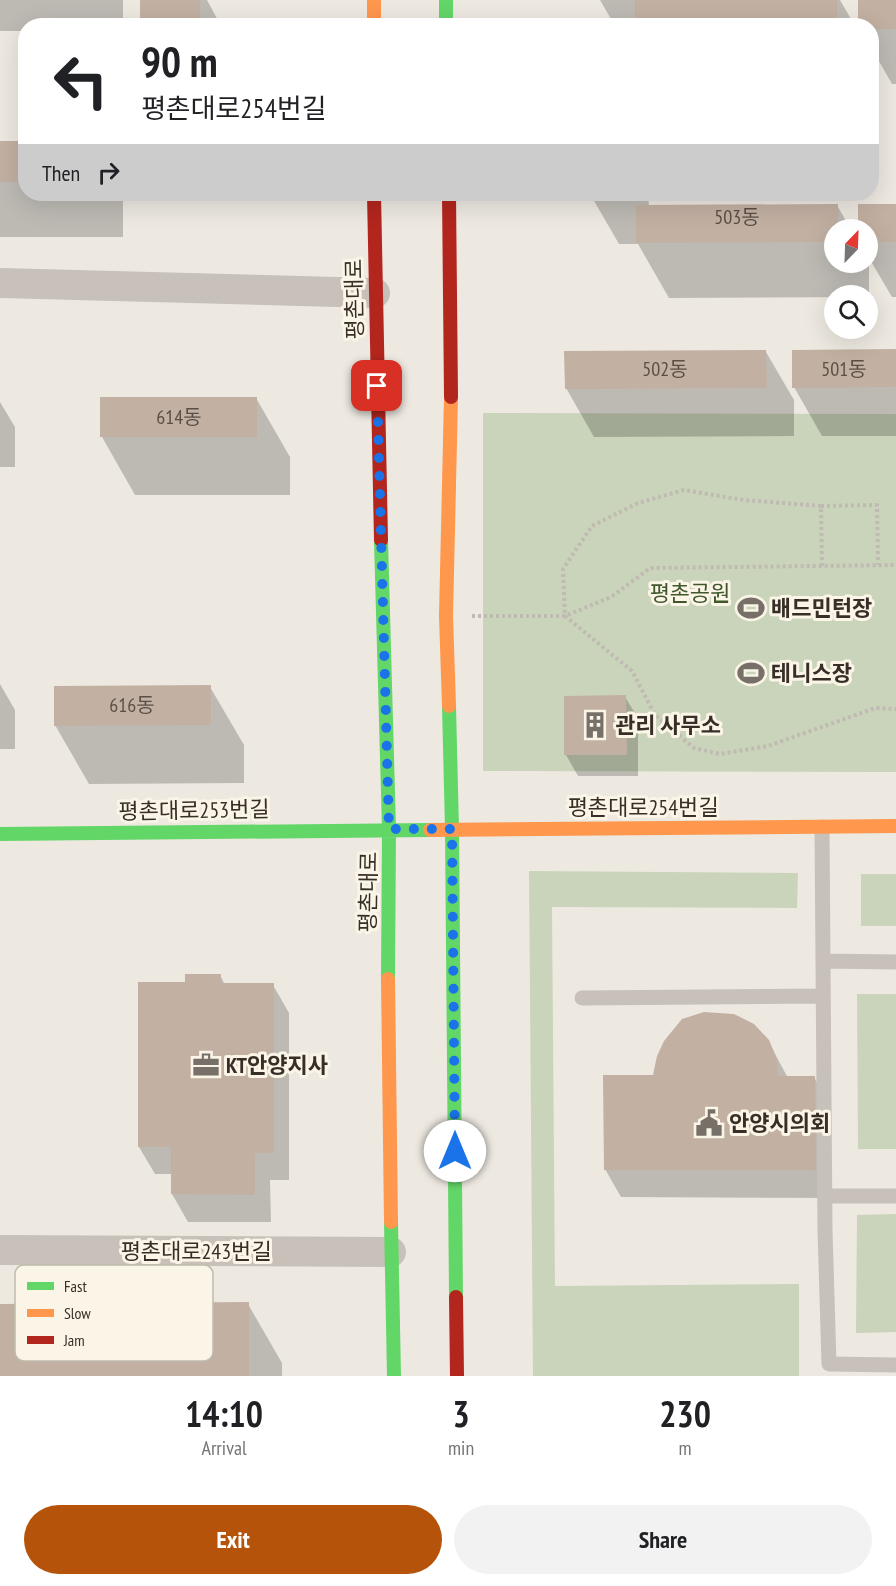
<!DOCTYPE html>
<meta charset="utf-8">
<style>
body{margin:0;font-family:"PT Sans Narrow","Noto Sans KR",sans-serif;background:#f2f2f2;color:#202124;height:100vh;display:flex;flex-direction:column;font-size:22px;white-space:nowrap}
*{box-sizing:border-box;margin:0}
p{font-size:20px;color:#757577}
.icon{flex:none;width:33px;height:33px;fill:none;stroke:currentColor;stroke-width:2;stroke-linecap:round;stroke-linejoin:round}
.map{position:relative;height:1376px;overflow:hidden}
.drawer{display:flex;flex-direction:column;background:#fff;flex:1}
.drawer>*{flex:none}
.banner{position:absolute;left:18px;top:18px;width:861px;height:183px;border-radius:24px;box-shadow:0 6px 24px #0002;background:#fff;color:#202124;overflow:hidden}
.needle{width:39px;rotate:23deg}
.tools{position:absolute;left:824px;top:219px;display:grid;gap:12px}
.tools a{display:grid;place-items:center;width:54px;height:54px;border-radius:50%;background:#fff;box-shadow:0 6px 24px #0002;font-size:30px}
.pin{position:absolute;display:grid;place-items:center;width:51px;height:51px;color:#fff;margin:-26px;border-radius:12px;box-shadow:0 3px 9px #0006}
.me{position:absolute;width:66px;margin:-33px;rotate:0deg;stroke-linejoin:round;filter:drop-shadow(0 0 4px #0008)}
.turn{display:flex;align-items:center;gap:21px;height:126px;padding:0 24px;font-size:27px}
.turn .icon{width:78px;height:78px;stroke-width:2.5}
.turn b{display:block;font-size:42px;line-height:51px}
.then{display:flex;align-items:center;height:57px;padding:0 24px;background:#0003;gap:12px;font-size:22px}
.eta{display:flex;justify-content:space-evenly;align-items:center;height:102px;text-align:center}
.eta b{font-size:36px;font-weight:600;line-height:42px}
.action{display:flex;gap:12px;margin-top:auto;padding:12px 24px}
.action a{flex:1;height:69px;border-radius:36px;background:#b45309;color:#fff;font-size:24px;font-weight:600;line-height:69px;text-align:center}
.action a+a{background:#f2f2f2;color:#202124}
.map>svg:first-child{display:block}
.green{fill:#cad4ba}
.shadow{fill:#0003}
.building{fill:#c2b0a2}
.lines{fill:none;stroke-linecap:round;stroke-linejoin:round}
.path{stroke:#bfbab2;stroke-width:4;stroke-dasharray:3 3;stroke-linecap:butt}
.lane{stroke:#c7c1b9;stroke-width:15}
.street{stroke:#c7c1b9;stroke-width:30}
.fast{stroke:#63d668;stroke-width:14}
.slow{stroke:#ff974d;stroke-width:14}
.jam{stroke:#b3261e;stroke-width:14}
.route{stroke:#1a73e8;stroke-width:10;stroke-dasharray:0 18}
.labels{text-anchor:middle;stroke-width:6;stroke-linejoin:round;paint-order:stroke}
.number-label{font-size:20px;fill:#5a4f46}
.street-label{font-size:22px;fill:#372f27;stroke:#faf5e7}
.park-label{font-size:22px;fill:#3f572a;stroke:#faf5e7}
.poi-label{font-size:22px;font-weight:bold;fill:#372f27;stroke:#faf5e7;text-anchor:start}
.key{fill:#faf5e7;stroke:#c0baad;stroke-width:1.5}
.key-label{font-size:16px;fill:#372f27}
</style>
<div class="map">
<svg width="896" height="1376" viewBox="0 0 896 1376">
<rect width="100%" height="100%" fill="#ede9e1"/>
<path class="green" d="M483,413L896,414V772L483,771Z
M529,871L798,873L797,908L552,907L555,1286L799,1284V1376H533Z
M861,874H896V926H861Z
M857,994H896V1149H858Z
M896,1214V1332L856,1333L857,1215Z"/>
<path class="shadow" d="M0,0H123V26H26V31H0Z
M141,0H207L221,26H142Z
M600,0H840L855,26H615Z
M859,0H896V84H892L872,49V26Z
M0,143H26V194H120L123,198V237H0Z
M590,194H648L649,206L837,205L851,230H834V262H867V230L896,206V297H892L869,258V297L669,298L638,244H619Z
M896,351V436H822L794,387Z
M766,352L794,400V436L594,437L566,388Z
M256,398L290,457V495H135L102,437Z
M0,402L15,427V467H0Z
M0,684L15,710V749H0Z
M210,687L244,745V783L89,784L55,725Z
M625,697L638,718V776H578L566,755Z
M220,975L225,985H273L289,1013V1180H270L271,1222H188L172,1194V1174H155L139,1147L187,983Z
M768,1041L788,1078L814,1077L830,1105L831,1198L621,1197L605,1169L654,1076Z
M248,1304L282,1363V1376H0V1305Z"/>
<path class="building" d="M140,0H200V26H140Z
M635,0H837V26H635Z
M858,0H896V29H872V26H858Z
M0,141H26V182H0Z
M838,204V230H834V242L636,243V205Z
M858,204H896V242H867V230H858Z
M896,349V387L792,388V350Z
M766,350L767,388L565,389L564,351Z
M100,397H257V437H100Z
M211,685V725L54,726V686Z
M626,695L627,755H564V696Z
M185,974H221V983H274V1153H255V1195L171,1194V1147H138V982H185Z
M704,1012L734,1014L754,1024L769,1040L777,1059L778,1076H815L816,1170H604L603,1075H653L657,1056L664,1041L682,1019Z
M249,1302V1376H0V1304Z"/>
<g class="lines">
<path class="path" d="M821,506L877,505L878,565
M822,566L821,506L744,500L684,490L638,503L592,526L563,569L565,616L632,671L655,715L694,748L720,754L768,746L875,708L896,709
M472,616H565L611,597L650,568L896,565"/>
<path class="lane" d="M822,827L825,1230L829,1364L896,1365
M823,961L896,962
M582,998L823,996
M825,1196H896"/>
<path class="street" d="M0,283L375,293
M0,1250L391,1252"/>
<path class="fast" d="M446,0V26
M381,540L389,829L388,979
M449,706L452,829L456,1297
M0,834L430,830
M391,1222L394,1376"/>
<path class="slow" d="M374,0V26
M449,706L446,616L451,397
M430,830L896,826
M388,979L391,1222"/>
<path class="jam" d="M374,194L381,540
M449,194L451,397
M456,1297L457,1376"/>
</g>
<g class="lines">
<path class="route" d="M377,386L389,829H452L455,1151"/>
</g>
<defs>
<symbol id="stadium-bare" viewBox="-9 -9 18 18"><path d="M0-5a6.5 5 0 1 0 0 10a6.5 5 0 1 0 0-10ZM-3.5-1.8h7v3.6h-7Z" fill="#777068" stroke="#faf5e7" stroke-width="2.5" paint-order="stroke"/></symbol>
<symbol id="building-bare" viewBox="-9 -9 18 18"><path d="M-4-6H4V6H1V3H-1V6H-4ZM-2.5-4.3h1.7v1.8h-1.7ZM.8-4.3h1.7v1.8H.8ZM-2.5-1h1.7V.8h-1.7ZM.8-1h1.7V.8H.8Z" fill="#777068" stroke="#faf5e7" stroke-width="2.5" paint-order="stroke"/></symbol>
<symbol id="office-bare" viewBox="-9 -9 18 18"><path d="M-6-3h4V-5.5h4V-3h4V5H-6ZM-1-4.5V-3h2v-1.5ZM-6 0V1H6V0Z" fill="#777068" stroke="#faf5e7" stroke-width="2.5" paint-order="stroke"/></symbol>
<symbol id="civic-bare" viewBox="-9 -9 18 18"><path d="M-.6-6.5H3V-4.5H.6V-3L4-1V1h2V6H-6V1h2V-1L-.6-3ZM-1.2 2.5V6h2.4V2.5Z" fill="#777068" stroke="#faf5e7" stroke-width="2.5" paint-order="stroke"/></symbol>
</defs>
<g fill-rule="evenodd">
<use href="#stadium-bare" x="732" y="589" width="38" height="38"/>
<use href="#stadium-bare" x="732" y="654" width="38" height="38"/>
<use href="#building-bare" x="576" y="706" width="38" height="38"/>
<use href="#office-bare" x="187" y="1046" width="38" height="38"/>
<use href="#civic-bare" x="690" y="1104" width="38" height="38"/>
</g>
<g class="labels">
<g class="number-label">
<text x="737" y="224">503동</text>
<text x="665" y="376">502동</text>
<text x="844" y="376">501동</text>
<text x="179" y="424">614동</text>
<text x="132" y="712">616동</text>
</g>
<g class="street-label">
<text transform="translate(354 299) rotate(-91)" y="8">평촌대로</text>
<text x="643" y="815">평촌대로254번길</text>
<text transform="translate(194 810) rotate(-1)" y="8">평촌대로253번길</text>
<text transform="translate(368 892) rotate(-89)" y="8">평촌대로</text>
<text x="196" y="1259">평촌대로243번길</text>
</g>
<g class="park-label">
<text x="690" y="601">평촌공원</text>
</g>
<g class="poi-label">
<text x="771" y="616">배드민턴장</text>
<text x="771" y="681">테니스장</text>
<text x="615" y="733">관리 사무소</text>
<text x="226" y="1073">KT안양지사</text>
<text x="729" y="1131">안양시의회</text>
</g>
</g>
<rect x="15" y="1265" width="198" height="96" rx="9" class="key"/>
<rect x="27" y="1282" width="27" height="8" fill="#63d668"/>
<rect x="27" y="1309" width="27" height="8" fill="#ff974d"/>
<rect x="27" y="1336" width="27" height="8" fill="#b3261e"/>
<g class="key-label">
<text x="64" y="1292">Fast</text>
<text x="64" y="1319">Slow</text>
<text x="64" y="1346">Jam</text>
</g>
</svg>
<div class="tools">
<a><svg class="needle" viewBox="-14 -14 28 28"><path d="M0-13l5 13h-10z" fill="#e53935"/><path d="M0 13l5-13h-10z" fill="#757577"/></svg></a>
<a><svg class="icon" aria-label="search" viewBox="0 0 24 24"><circle cx="10" cy="10" r="6"/><path d="M15 15l6 6"/></svg></a>
</div>
<div class="pin" style="left:377px;top:386px;background:#d93025"><svg class="icon" aria-label="arrive" viewBox="0 0 24 24"><path d="M6 21V4h12l-3 4 3 4H6"/></svg></div>
<svg class="me" style="left:455px;top:1151px" viewBox="-20 -20 40 40"><circle r="19" fill="#fff"/><path d="M0-13L10 11 0 6-10 11z" fill="#1a73e8"/></svg>
<div class="banner">
<div class="turn"><svg class="icon" aria-label="left" viewBox="0 0 24 24"><path d="M17 20v-9H6M10 6l-5 5 5 5"/></svg><div><b>90 m</b>평촌대로254번길</div></div>
<div class="then">Then<svg class="icon" aria-label="right" viewBox="0 0 24 24"><path d="M7 20v-9h11M14 6l5 5-5 5"/></svg></div>
</div>
</div>
<section class="drawer">
<div class="eta">
<div><b>14:10</b><p>Arrival</p></div>
<div><b>3</b><p>min</p></div>
<div><b>230</b><p>m</p></div>
</div>
<div class="action"><a>Exit</a><a>Share</a></div>
</section>
